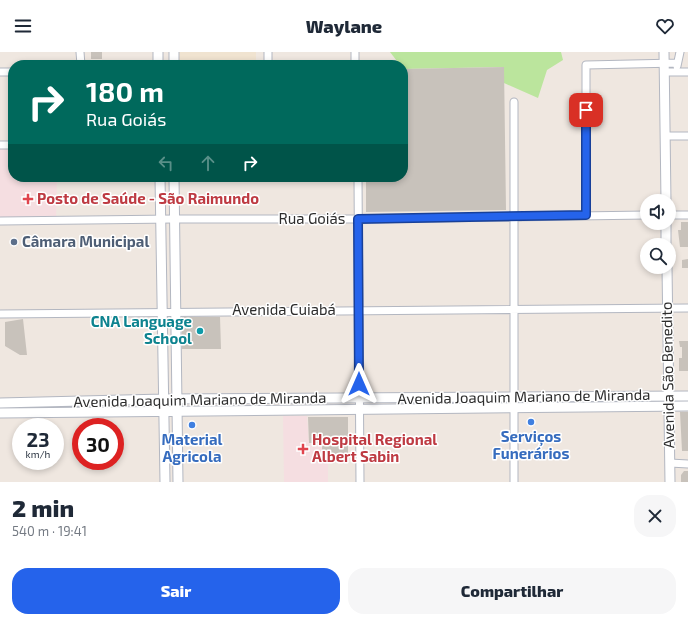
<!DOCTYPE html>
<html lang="pt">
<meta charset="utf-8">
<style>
body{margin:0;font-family:"Exo 2",sans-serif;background:#f6f6f7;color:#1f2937;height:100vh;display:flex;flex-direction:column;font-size:15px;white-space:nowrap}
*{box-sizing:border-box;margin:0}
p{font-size:13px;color:#747a83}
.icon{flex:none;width:22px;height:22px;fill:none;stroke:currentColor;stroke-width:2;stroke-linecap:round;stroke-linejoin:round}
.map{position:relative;height:430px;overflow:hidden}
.details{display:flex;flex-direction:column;background:#fff;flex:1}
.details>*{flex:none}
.guide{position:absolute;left:8px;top:8px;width:400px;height:122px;border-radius:16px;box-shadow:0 2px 6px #0003;background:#00695c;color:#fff;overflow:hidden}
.tools{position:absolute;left:640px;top:142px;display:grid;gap:8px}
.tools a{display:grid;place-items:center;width:36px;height:36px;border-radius:50%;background:#fff;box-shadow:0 2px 6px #0003;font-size:20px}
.speed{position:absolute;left:12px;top:366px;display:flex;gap:8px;font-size:20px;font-weight:700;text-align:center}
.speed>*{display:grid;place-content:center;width:52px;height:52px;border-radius:50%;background:#fff;box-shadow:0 2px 6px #0003;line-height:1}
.speed small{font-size:10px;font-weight:400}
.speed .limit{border:6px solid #d22;background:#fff;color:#111}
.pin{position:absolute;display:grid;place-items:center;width:34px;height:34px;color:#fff;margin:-17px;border-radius:8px;box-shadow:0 2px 6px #0006}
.me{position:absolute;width:44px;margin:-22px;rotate:0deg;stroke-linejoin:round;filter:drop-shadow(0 0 3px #0008)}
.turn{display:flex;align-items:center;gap:14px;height:84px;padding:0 12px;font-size:18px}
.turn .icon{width:52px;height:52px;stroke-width:2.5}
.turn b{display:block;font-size:28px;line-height:34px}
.lanes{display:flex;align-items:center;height:38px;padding:0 12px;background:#0003;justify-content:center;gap:20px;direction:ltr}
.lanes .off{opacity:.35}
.round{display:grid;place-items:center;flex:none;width:42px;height:42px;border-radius:16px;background:#f6f6f7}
.headline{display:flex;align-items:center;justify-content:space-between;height:68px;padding:0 12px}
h1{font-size:24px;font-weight:800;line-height:30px}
.action{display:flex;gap:8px;margin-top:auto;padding:8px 12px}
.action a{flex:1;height:46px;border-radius:16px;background:#2563eb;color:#fff;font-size:16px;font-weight:800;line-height:46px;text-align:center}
.action a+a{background:#f6f6f7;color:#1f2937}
header{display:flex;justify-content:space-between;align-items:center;height:52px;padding:0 12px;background:#fff;font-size:18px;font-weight:800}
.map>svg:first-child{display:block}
.education{fill:#f0e3d0}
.medical{fill:#f5dee1}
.green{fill:#bbe59d}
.building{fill:#c8c2bb}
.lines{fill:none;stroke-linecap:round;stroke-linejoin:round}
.minor-casing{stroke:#b3b7c1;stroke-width:9}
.tertiary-casing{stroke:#b3b7c1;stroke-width:11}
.minor{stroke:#fff;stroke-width:7}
.tertiary{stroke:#fff;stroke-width:9}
.route-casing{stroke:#184099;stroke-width:10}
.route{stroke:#2563eb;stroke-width:7}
.health-dot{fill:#e0444e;stroke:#fff;stroke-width:1.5}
.service-dot{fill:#5c6f8a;stroke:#fff;stroke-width:1.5}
.culture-dot{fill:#0f9aa8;stroke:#fff;stroke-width:1.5}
.shop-dot{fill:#3f7fe0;stroke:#fff;stroke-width:1.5}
.labels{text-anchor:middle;stroke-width:3;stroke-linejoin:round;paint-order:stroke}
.health-label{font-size:15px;font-weight:bold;fill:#be3a42;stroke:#fff;text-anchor:start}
.street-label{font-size:15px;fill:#2d2d2d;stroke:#fff}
.service-label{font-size:15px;font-weight:bold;fill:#4e5e75;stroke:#fff;text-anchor:start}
.culture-label{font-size:15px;font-weight:bold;fill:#0d838f;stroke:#fff;text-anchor:end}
.shop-label{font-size:15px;font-weight:bold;fill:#366cbe;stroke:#fff}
</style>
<header><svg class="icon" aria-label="menu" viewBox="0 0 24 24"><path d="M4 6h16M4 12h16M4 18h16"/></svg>Waylane<svg class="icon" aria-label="heart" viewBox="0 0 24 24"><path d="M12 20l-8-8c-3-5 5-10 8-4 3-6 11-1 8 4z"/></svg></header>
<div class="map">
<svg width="688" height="430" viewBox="0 0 688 430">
<rect width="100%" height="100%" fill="#efe7e0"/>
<path class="education" d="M178,0H256V9L178,11Z"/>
<path class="medical" d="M0,93H13V125H57L56,168L0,169Z
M283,364H307L309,391H322V403L328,405V430H284Z"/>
<path class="green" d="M390,0H561L563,8L547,18L538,46L504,31V15L403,17V13H400Z"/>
<path class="building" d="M91,0H102V7H91Z
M504,15L506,158L366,160V125H403V17Z
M681,170H688V195H680L678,178H681Z
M688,207V216H682V208Z
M182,265H220L221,297H182Z
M23,267L27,303H20L5,294V270Z
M679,289H688V319H679V306H682V295H680Z
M680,360H688V399H682Z
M308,365H348V403H322V391H309Z
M684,419H688V430H681V423Z"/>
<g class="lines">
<defs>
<path id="minor" d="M80,0L81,13
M268,0V8
M355,0V13
M677,14L680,0
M0,20H13
M665,20H688
M514,50V430
M666,84H688
M0,93H13
M358,125L360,430
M586,163V13L677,11
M669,163H688
M0,169L174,167H358L647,163
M0,262L688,256
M670,411L688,412"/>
<path id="tertiary" d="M158,0V13
M174,0V13
M664,0L666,149
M160,125L165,430
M174,125L178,430
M666,171V193
M667,215L670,430
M0,351L164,347L688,344
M0,361L688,354"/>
</defs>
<use href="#minor" class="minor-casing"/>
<use href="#tertiary" class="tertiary-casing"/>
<use href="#minor" class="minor"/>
<use href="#tertiary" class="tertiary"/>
</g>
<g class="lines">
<defs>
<path id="route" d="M359,332L358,167L586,163V58"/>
</defs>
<use href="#route" class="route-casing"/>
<use href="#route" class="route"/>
</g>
<g class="health-dot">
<path d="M26 141h4v4h4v4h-4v4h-4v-4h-4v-4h4z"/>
<path d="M301 391h4v4h4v4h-4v4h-4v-4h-4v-4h4z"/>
</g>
<circle class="service-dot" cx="14" cy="190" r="4"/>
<circle class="culture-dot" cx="200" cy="279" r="4"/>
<g class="shop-dot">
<circle cx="531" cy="370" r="4"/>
<circle cx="192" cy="373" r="4"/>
</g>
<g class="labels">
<g class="health-label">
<text x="37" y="152">Posto de Saúde - São Raimundo</text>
<text x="312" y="393">Hospital Regional<tspan x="312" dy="17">Albert Sabin</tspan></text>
</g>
<g class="street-label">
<text x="312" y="172">Rua Goiás</text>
<text x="284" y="263">Avenida Cuiabá</text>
<text transform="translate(668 323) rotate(-91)" y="5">Avenida São Benedito</text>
<text transform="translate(524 345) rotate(-1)" y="5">Avenida Joaquim Mariano de Miranda</text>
<text transform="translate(200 348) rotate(-1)" y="5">Avenida Joaquim Mariano de Miranda</text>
</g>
<g class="service-label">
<text x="22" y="195">Câmara Municipal</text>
</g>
<g class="culture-label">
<text x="192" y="275">CNA Language<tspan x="192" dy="17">School</tspan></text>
</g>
<g class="shop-label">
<text x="531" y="390">Serviços<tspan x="531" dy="17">Funerários</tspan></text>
<text x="192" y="393">Material<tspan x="192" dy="17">Agricola</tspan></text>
</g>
</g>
</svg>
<div class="tools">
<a><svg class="icon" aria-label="sound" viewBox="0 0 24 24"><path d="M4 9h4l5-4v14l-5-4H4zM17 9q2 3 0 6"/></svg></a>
<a><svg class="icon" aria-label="search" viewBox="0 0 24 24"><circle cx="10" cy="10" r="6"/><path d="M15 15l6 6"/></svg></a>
</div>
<div class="speed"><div>23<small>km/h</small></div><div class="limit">30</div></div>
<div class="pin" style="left:586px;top:58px;background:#d93025"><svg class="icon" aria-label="arrive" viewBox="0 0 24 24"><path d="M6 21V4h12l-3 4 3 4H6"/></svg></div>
<svg class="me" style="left:359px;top:332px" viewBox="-20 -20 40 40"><path d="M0-17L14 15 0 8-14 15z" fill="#2563eb" stroke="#fff" stroke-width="4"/></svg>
<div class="guide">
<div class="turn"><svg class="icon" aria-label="right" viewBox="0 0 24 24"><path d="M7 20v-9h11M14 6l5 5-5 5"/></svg><div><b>180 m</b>Rua Goiás</div></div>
<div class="lanes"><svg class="icon off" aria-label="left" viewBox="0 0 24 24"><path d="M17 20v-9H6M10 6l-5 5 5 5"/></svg><svg class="icon off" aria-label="ahead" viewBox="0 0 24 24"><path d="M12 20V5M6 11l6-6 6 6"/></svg><svg class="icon" aria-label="right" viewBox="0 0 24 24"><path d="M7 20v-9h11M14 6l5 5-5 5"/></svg></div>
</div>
</div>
<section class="details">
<div class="headline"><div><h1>2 min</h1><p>540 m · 19:41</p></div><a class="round"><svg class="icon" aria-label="close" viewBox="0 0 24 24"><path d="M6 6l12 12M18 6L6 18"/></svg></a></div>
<div class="action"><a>Sair</a><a>Compartilhar</a></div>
</section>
